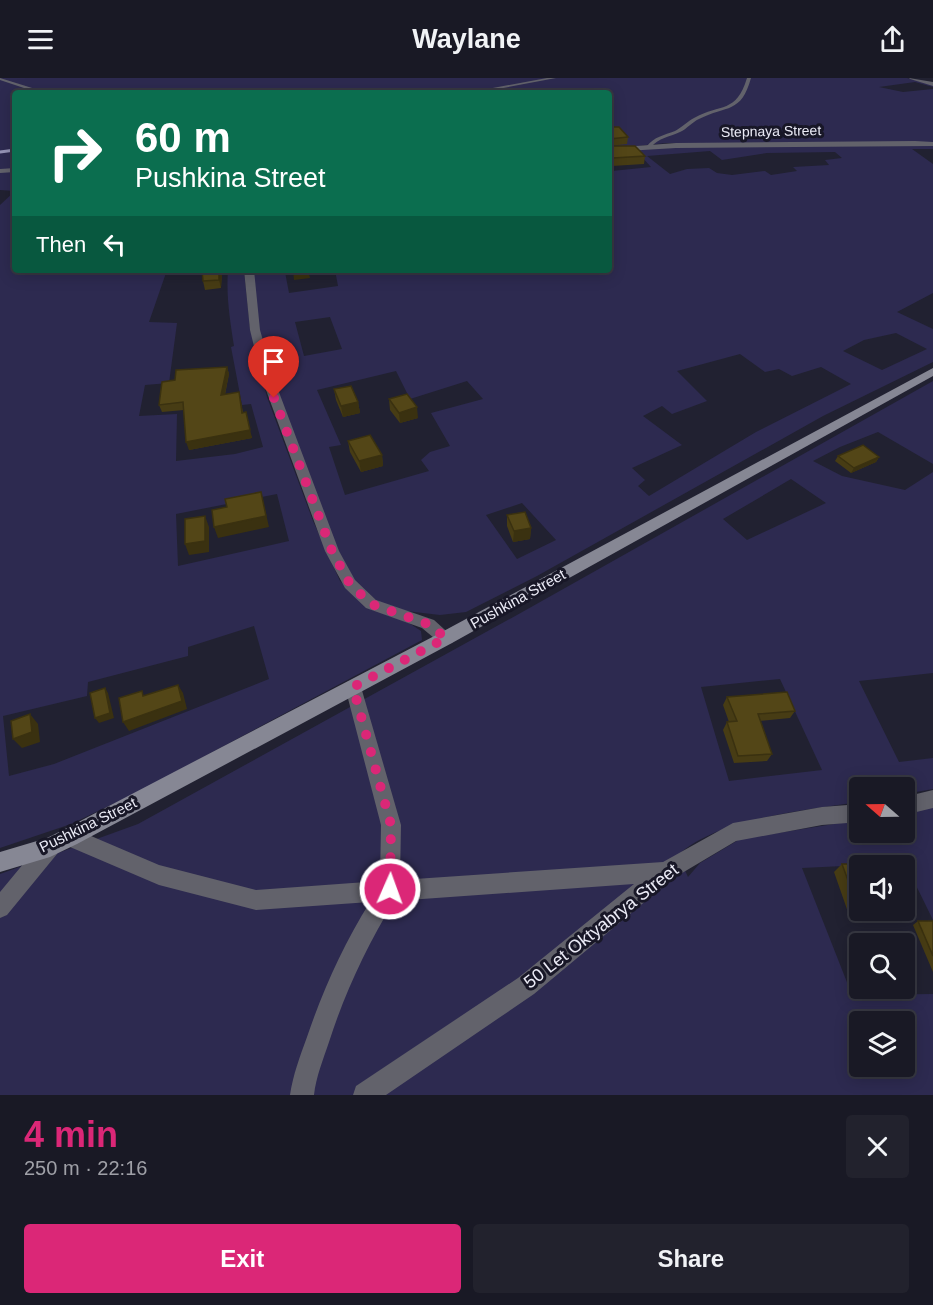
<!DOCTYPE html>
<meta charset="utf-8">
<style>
body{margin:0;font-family:Helvetica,sans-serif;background:#22222d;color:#f1f3f6;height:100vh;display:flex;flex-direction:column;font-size:22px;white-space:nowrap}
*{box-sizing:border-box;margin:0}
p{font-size:20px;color:#9fa0a7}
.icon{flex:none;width:33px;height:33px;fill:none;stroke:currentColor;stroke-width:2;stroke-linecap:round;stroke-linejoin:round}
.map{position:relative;height:1017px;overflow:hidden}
.details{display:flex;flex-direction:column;background:#191925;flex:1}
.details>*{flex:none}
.top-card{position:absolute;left:12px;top:12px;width:600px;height:183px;border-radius:6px;box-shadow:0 3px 15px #0003,0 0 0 2px #373842;background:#0b6e4f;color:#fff;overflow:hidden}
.needle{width:39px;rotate:290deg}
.controls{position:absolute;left:849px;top:699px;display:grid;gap:12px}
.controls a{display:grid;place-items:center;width:66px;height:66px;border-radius:6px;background:#191925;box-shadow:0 3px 15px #0003,0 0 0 2px #373842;font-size:30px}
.pin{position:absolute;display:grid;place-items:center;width:51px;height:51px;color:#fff;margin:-62px -26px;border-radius:50% 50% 50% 0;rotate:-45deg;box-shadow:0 0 6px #0007}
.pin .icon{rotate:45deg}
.me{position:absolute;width:66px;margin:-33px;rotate:2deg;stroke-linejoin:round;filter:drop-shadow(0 0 4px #0008)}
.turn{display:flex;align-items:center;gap:21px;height:126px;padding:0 24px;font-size:27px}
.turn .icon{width:78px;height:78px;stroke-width:2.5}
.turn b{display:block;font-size:42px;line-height:51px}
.then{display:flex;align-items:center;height:57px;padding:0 24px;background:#0003;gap:12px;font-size:22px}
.round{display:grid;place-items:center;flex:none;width:63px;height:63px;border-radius:6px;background:#22222d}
.summary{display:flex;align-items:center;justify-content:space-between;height:102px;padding:0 24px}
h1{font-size:36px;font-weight:700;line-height:45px;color:#db2777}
.cta{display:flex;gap:12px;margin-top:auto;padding:12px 24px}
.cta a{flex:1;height:69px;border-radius:6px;background:#db2777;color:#fff;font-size:24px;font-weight:700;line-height:69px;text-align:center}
.cta a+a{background:#22222d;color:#f1f3f6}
header{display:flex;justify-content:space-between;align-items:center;height:78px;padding:0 24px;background:#191925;font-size:27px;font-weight:700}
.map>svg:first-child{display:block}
.green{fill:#2d2a50;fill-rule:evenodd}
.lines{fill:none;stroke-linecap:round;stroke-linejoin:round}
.stream{stroke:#9493b5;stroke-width:3}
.lane{fill:#62626b;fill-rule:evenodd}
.street{fill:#62626b;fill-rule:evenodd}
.secondary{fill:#868794;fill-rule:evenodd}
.wall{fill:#473c14}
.shaded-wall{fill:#3a3110}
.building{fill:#534617;stroke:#3a3110;stroke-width:1.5}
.route{stroke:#db2777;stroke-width:10;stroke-dasharray:0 18}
.labels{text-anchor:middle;stroke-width:6;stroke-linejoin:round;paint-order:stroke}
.far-street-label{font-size:14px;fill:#ebebf6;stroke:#181727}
.street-label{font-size:15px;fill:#ebebf6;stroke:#181727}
.near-street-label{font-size:18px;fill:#ebebf6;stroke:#181727}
</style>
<header><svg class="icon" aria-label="menu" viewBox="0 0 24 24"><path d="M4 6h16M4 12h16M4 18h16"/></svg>Waylane<svg class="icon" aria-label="share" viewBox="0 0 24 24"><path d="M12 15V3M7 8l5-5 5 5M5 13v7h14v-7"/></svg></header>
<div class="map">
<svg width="933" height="1017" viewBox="0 0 933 1017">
<rect width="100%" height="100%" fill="#212131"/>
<path class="green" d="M0,0H907L933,7V9L915,4L879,9L903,14L933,11V65H666L609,71V15H15V113L0,112Z
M655,68H933V71H912L933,86V215L897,234L933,251V284L823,338L537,498L466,534L440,537L406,533L377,523L354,503L338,472L292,356L258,251L253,192H305L285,194L289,215L338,208L335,192H609V89L612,93L651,89L641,78L609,73ZM710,73L722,82L767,75L835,74L842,80L825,82L829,87L793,89L797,93L771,97L765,93L732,97L717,95L709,90L687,91L670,96L647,78ZM330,239L342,271L304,278L295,244ZM896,255L927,271L882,292L843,273L864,262ZM740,276L765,294L779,291L792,298L821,289L851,306L756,354L649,418L638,408L645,402L632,390L682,367L643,338L662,328L672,336L707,323L677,293ZM396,293L410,321L467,303L483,321L431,335L450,368L430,374L421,382L429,393L345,417L329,369L341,367L317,312ZM522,425L556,462L517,481L486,437Z
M15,113V192H167L149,244L177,245L169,305L145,307L139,338L177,336L176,383L235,376L263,369L251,326L242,327L231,269L234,268C230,242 226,218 228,192H244L250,250L267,319L313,443L340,503L366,528L406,543L421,553L422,562L136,715L71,746L0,770V127ZM277,416L289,463L178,488L176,436ZM254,548L269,601L54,686L9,698L3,638L87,618L88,604L188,578V569Z
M933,303V386L878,354L840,369L813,383L842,398L905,412L933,394V595L859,603L899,684L933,680V711L905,716L904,710H860L859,724C808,732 717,740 678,777L688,799L700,785L740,761L859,742L860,754H904L905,735L933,729V842L905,785L802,790L852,917L933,916V1017H0V796L138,746L517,537ZM791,401L826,425L747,462L723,441ZM780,601L822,692L729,703L701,609ZM860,944H904V988H860Z"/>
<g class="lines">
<path class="stream" d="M0,74L15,72"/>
<path class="lane" d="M0,0L45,14V15H39L0,2Z
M547,0H556L482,14L429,15L482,12Z
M747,0H751C741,36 727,27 699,41C692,44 687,51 680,54C669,59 659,60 651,69L647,68C654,59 664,57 675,53C682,49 688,43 694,40C721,25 736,36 747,0Z"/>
<path class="street" d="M909,0L933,4V8L910,1Z
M915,63L933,64V68L676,70L609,74V70L676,65Z
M15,90V94L0,95V91Z
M244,192H254L260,252L274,301L339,473L355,502L376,522L434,542L454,560L452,565L446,566L440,565L422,550L366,530L345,510L325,473L262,301L250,252Z
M353,602L359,604L361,609L401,747L400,802L663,784L733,745L822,729L860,726V744L822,747L736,763L672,801L534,916L386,1017H353L356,1008L518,900L634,806L394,823C367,868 345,914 329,964C323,982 316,999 314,1017H290C293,997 300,978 307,959C323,912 343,867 370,824L256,832L159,807L63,766L60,759L63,752L70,749L159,787L256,812L380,803L381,747L345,609L347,604Z
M933,712V730L904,737V719Z
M50,759L57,762L60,769L57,776L7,837L0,840V814L43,762Z"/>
<path class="secondary" d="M933,290V298L452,565L77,766L50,779L0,794V774L47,760L63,752L440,555Z"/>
</g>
<path class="wall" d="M609,49L628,59L627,66L609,68Z
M609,68L645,78L644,86L612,88L609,84Z
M202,192L226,193L222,194L221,210L205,212L203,203Z
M227,289L229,296L225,317L239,314L243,334L252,360L189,372L184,332L162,334L159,327L175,302Z
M334,311L358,324L360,335L343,339L336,322Z
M389,321L418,340L400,345L390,332Z
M348,363L382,377L383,388L361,394L350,374Z
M838,378L879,379L876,384L851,395L835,383Z
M507,437L531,450L530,461L513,464L507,448Z
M727,619L795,633L790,640L760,643L772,676L767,683L734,685L723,652L727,644H729L723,627Z
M842,786L860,788V832H881L876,836L849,837L834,794Z
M918,843H933V894L913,847Z"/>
<path class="shaded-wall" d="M219,192H226V193L222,194L221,210L219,202Z
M293,192H308L310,200L294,202Z
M227,289L229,296L223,325L221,317Z
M358,324L360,335L343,339L341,328Z
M417,329L418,340L400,345L399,335Z
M246,334L252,360L189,372L186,364Z
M382,377L383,388L361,394L359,383Z
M879,379L876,384L851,395L854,390Z
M261,414L269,449L218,460L214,449Z
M205,438L209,449V474L189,477L185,466Z
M531,450L530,461L513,464L514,453Z
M178,607L183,615L187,631L129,653L123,644Z
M105,610L108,615L114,640L99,645L95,640Z
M30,636L38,646L40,664L22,670L13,661Z"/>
<path class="building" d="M609,49H619L628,59L610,61L609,65Z
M609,68H635L645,78L613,80L609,75Z
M202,192H219V202L203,203Z
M227,289L221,317L239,314L242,335L246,334L250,352L186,364L183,324L159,327L162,304L175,302L176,292Z
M351,308L358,324L341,328L334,311Z
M407,316L417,329L399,335L389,321Z
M370,357L382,377L359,383L348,363Z
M863,367L879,379L854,390L838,378Z
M261,414L266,438L214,449L212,432L227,429L225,421Z
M525,434L531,450L514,453L507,437Z
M205,438V463L185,466V441Z
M178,607L182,623L123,644L119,620L142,613L143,618Z
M105,610L110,635L95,640L90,615Z
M787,614L795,633L758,636L772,676L738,678L727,644L737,643L727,619Z
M30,636L32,654L13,661L11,643Z
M842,786H870V788H860V829L858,830Z
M918,843H933V878Z"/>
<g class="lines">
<path class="route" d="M274,320L332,473L350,506L371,526L428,546L446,560L353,609L391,747L390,811"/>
</g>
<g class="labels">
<g class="far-street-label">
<text transform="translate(771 53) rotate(-1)" y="5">Stepnaya Street</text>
</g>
<g class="street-label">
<text transform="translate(518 521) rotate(-29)" y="5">Pushkina Street</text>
<text transform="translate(88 747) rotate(-26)" y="5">Pushkina Street</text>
</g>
<g class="near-street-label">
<text transform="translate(601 848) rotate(-38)" y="6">50 Let Oktyabrya Street</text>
</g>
</g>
</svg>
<div class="controls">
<a><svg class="needle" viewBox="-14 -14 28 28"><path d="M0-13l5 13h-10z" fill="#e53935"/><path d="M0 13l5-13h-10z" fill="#9fa0a7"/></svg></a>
<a><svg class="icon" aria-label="sound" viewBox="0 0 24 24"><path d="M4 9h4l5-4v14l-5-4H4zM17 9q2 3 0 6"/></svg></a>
<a><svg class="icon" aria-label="search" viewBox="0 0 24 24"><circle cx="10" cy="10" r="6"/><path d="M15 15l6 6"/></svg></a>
<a><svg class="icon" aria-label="layers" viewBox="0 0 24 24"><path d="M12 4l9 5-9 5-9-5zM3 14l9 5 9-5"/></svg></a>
</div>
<div class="pin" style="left:274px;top:320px;background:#d93025"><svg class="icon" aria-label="arrive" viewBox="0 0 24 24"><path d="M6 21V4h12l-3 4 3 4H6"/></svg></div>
<svg class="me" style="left:390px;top:811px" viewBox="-20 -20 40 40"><circle r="17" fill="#db2777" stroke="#fff" stroke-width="3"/><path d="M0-11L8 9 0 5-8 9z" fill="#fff"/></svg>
<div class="top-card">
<div class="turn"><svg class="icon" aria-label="right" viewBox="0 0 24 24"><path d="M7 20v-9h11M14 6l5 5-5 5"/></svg><div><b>60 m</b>Pushkina Street</div></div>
<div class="then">Then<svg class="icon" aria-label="left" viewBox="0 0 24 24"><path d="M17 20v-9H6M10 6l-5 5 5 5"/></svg></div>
</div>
</div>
<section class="details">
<div class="summary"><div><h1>4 min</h1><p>250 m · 22:16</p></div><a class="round"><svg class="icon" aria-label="close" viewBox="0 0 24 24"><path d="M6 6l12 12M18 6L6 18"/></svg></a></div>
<div class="cta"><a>Exit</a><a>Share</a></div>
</section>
